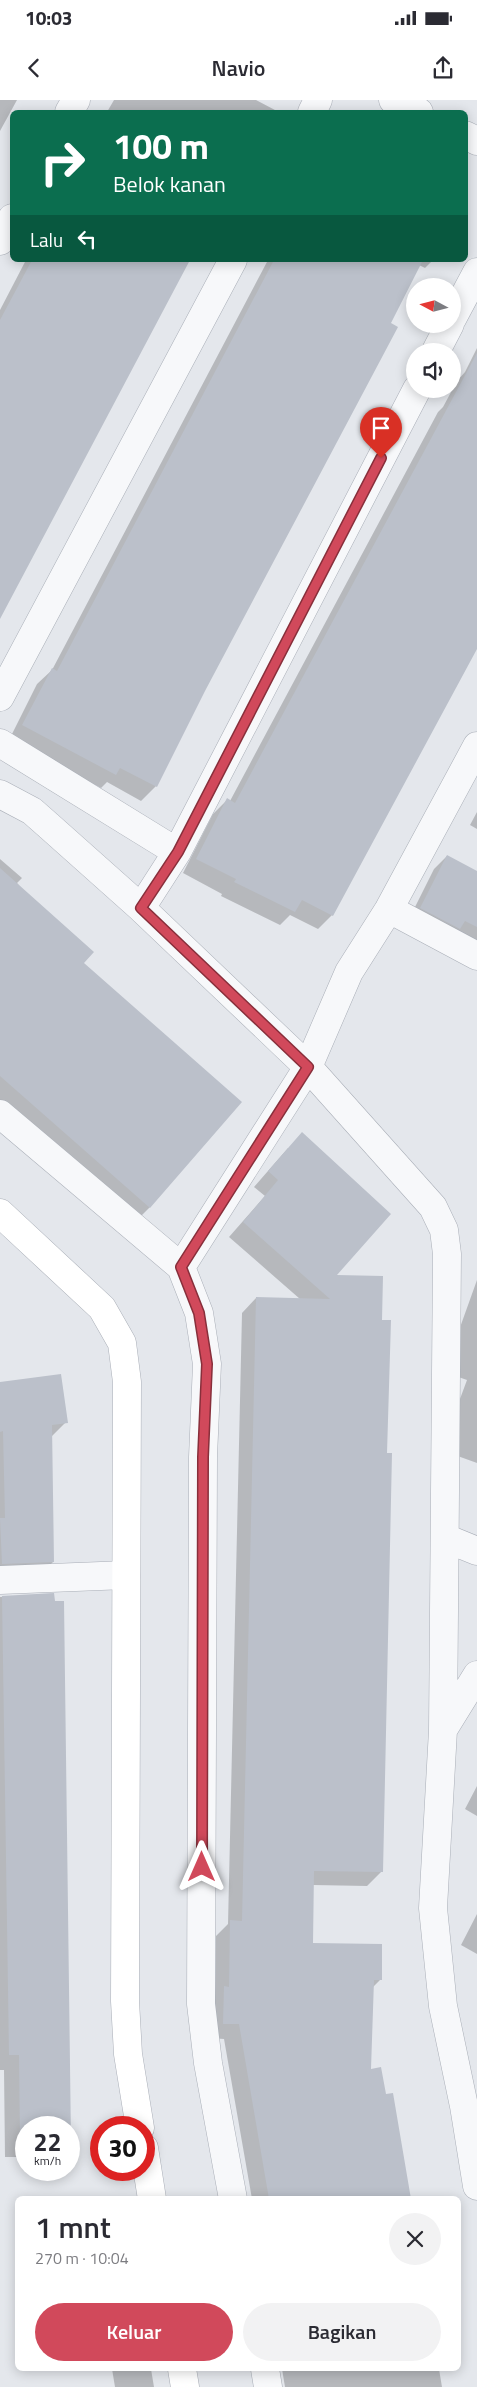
<!DOCTYPE html>
<html lang="id">
<meta charset="utf-8">
<style>
body{margin:0;font-family:"Titillium Web",sans-serif;background:#f2f2f3;color:#2b2b33;height:100vh;display:flex;flex-direction:column;font-size:19px;white-space:nowrap}
*{box-sizing:border-box;margin:0}
p{font-size:16px;color:#7c7c81}
.icon{flex:none;width:28px;height:28px;fill:none;stroke:currentColor;stroke-width:2;stroke-linecap:round;stroke-linejoin:round}
.map{position:relative;flex:1;overflow:hidden}
.panel{position:absolute;left:15px;top:2096px;width:446px;height:175px;display:flex;flex-direction:column;background:#fff;border-radius:8px;box-shadow:0 2px 12px #0003}
.panel>*{flex:none}
.guide{position:absolute;left:10px;top:10px;width:458px;height:152px;border-radius:8px;box-shadow:0 2px 12px #0003;background:#0b6e4f;color:#fff;overflow:hidden}
.needle{width:32px;rotate:277deg}
.fabs{position:absolute;left:406px;top:178px;display:grid;gap:10px}
.fabs a{display:grid;place-items:center;width:55px;height:55px;border-radius:50%;background:#fff;box-shadow:0 2px 12px #0003;font-size:25px}
.speed{position:absolute;left:15px;top:2016px;display:flex;gap:10px;font-size:25px;font-weight:700;text-align:center}
.speed>*{display:grid;place-content:center;width:65px;height:65px;border-radius:50%;background:#fff;box-shadow:0 2px 12px #0003;line-height:1}
.speed small{font-size:12px;font-weight:400}
.speed .limit{border:8px solid #d22;background:#fff;color:#111}
.pin{position:absolute;display:grid;place-items:center;width:42px;height:42px;color:#fff;margin:-51px -21px;border-radius:50% 50% 50% 0;rotate:-45deg;box-shadow:0 0 5px #0007}
.pin .icon{rotate:45deg}
.me{position:absolute;width:55px;margin:-28px;rotate:0deg;stroke-linejoin:round;filter:drop-shadow(0 0 4px #0008)}
.turn{display:flex;align-items:center;gap:18px;height:105px;padding:0 20px;font-size:22px}
.turn .icon{width:65px;height:65px;stroke-width:2.5}
.turn b{display:block;font-size:35px;line-height:42px}
.then{display:flex;align-items:center;height:48px;padding:0 20px;background:#0003;gap:10px;font-size:19px}
.round{display:grid;place-items:center;flex:none;width:52px;height:52px;border-radius:26px;background:#f2f2f3}
.headline{display:flex;align-items:center;justify-content:space-between;height:85px;padding:0 20px}
h1{font-size:30px;font-weight:600;line-height:38px}
.action{display:flex;gap:10px;margin-top:auto;padding:10px 20px}
.action a{flex:1;height:58px;border-radius:30px;background:#d1495b;color:#fff;font-size:20px;font-weight:600;line-height:58px;text-align:center}
.action a+a{background:#f2f2f3;color:#2b2b33}
.status{display:flex;justify-content:space-between;align-items:center;height:35px;padding:0 25px;background:#fff;direction:ltr}
.status svg{height:14px;fill:currentColor}
header{display:flex;justify-content:space-between;align-items:center;height:65px;padding:0 20px;background:#fff;font-size:22px;font-weight:600}
.map>svg:first-child{display:block}
.shadow{fill:#0003}
.building{fill:#bbc0ca}
.lines{fill:none;stroke-linecap:round;stroke-linejoin:round}
.street-casing{stroke:#a9aeb7;stroke-width:29}
.secondary-casing{stroke:#a9aeb7;stroke-width:29}
.street{stroke:#f7f8fa;stroke-width:28}
.secondary{stroke:#fff;stroke-width:28}
.route-casing{stroke:#882f3b;stroke-width:12}
.route{stroke:#d1495b;stroke-width:9}
</style>
<div class="status"><b>10:03</b><svg viewBox="0 0 49 12"><path d="M0 12V9h3v3zM5 12V6h3v6zM10 12V3h3v9zM15 12V0h3v12zM26 1h20v11H26zM47 4h2v5h-2z"/></svg></div>
<header><svg class="icon" aria-label="back" viewBox="0 0 24 24"><path d="M15 5l-7 7 7 7"/></svg>Navio<svg class="icon" aria-label="share" viewBox="0 0 24 24"><path d="M12 15V3M7 8l5-5 5 5M5 13v7h14v-7"/></svg></header>
<div class="map">
<svg width="477" height="2287" viewBox="0 0 477 2287">
<rect width="100%" height="100%" fill="#e4e7ec"/>
<path class="shadow" d="M0,0H17L0,31Z
M114,0H256L275,10L274,12H107Z
M26,160H188L0,517V210Z
M268,160H433L425,168L419,165L174,646L176,647L156,686L141,701L107,682L101,688L9,640L37,584L52,570Z
M477,248V545L332,815L318,829L290,815L280,825L221,796L222,794L183,773L213,714L227,700L230,701L438,312L443,307L457,281L465,272Z
M477,712V729L470,725Z
M447,756L477,772V847L408,821L434,769Z
M0,759L22,778L17,783L82,863L150,1107L135,1122L0,1005Z
M288,1048L334,1176L381,1221L386,1354L382,1771L367,1786L313,1785L312,1844L380,1880L373,1887L370,1971L410,2099H252L224,1939L209,1938L215,1898L216,1836L228,1824L242,1213L256,1198L300,1199L229,1137L265,1096L254,1087Z
M477,1180V1363L441,1350L467,1280L444,1272Z
M0,1284L66,1322L51,1337L53,1462L38,1477L0,1478Z
M53,1495L70,2042L69,2028H26V2057H5L4,1970H0V1497Z
M477,1686V1716L465,1709Z
M477,1814V1854L461,1845Z
M112,2269H151L154,2287H115Z
M282,2269H439L442,2287H285Z"/>
<path class="building" d="M32,160H190L0,519V220Z
M274,160H423L391,223L398,227L205,591L157,687L120,668L116,675L22,625L52,568L57,571Z
M477,253V549L333,816L302,800L295,812L234,782L236,779L196,759L227,698L235,703Z
M447,755L477,771V827L465,821L460,829L420,808Z
M0,768L94,852L84,863L242,1002L150,1108L0,976Z
M302,1032L391,1114L337,1175L383,1176L382,1220H391L387,1353H392L383,1772L314,1771L313,1843L382,1844V1880H374L371,1969L381,1967L386,1994L393,1993L411,2099H269L239,1924H223L224,1886L229,1887L230,1820L242,1821L256,1197L330,1199L243,1122L278,1080L268,1071Z
M61,1274L68,1323L52,1325L54,1462L2,1464L0,1418H5L3,1331L0,1332V1282Z
M54,1493L55,1501H64L71,2042H69V2028H26V2043H20L19,1955H9L2,1496Z"/>
<g class="lines">
<defs>
<path id="street" d="M393,0L419,12
M69,12L76,0
M312,12L318,0
M465,35L477,41
M0,141L12,118
M452,219L477,172
M436,251L450,224
M0,597L233,160
M0,643L177,752L417,289
M0,694L32,711L49,726L141,808L308,967L433,1107L444,1130L447,1154L443,1630L433,1808L443,1906L464,2006L477,2086
M141,808L177,752
M389,809L477,856
M0,1014L181,1167L199,1213L207,1264L203,1357L201,1904L208,1963L233,2099
M181,1167L308,967L349,872L389,809L477,646
M445,1438L477,1451
M0,1480L126,1475
M443,1630L477,1575
M265,2269L268,2287"/>
<path id="secondary" d="M0,1113L102,1208L122,1243L127,1282L125,1901L128,1954L140,2028
M144,2048L152,2099
M182,2269L185,2287"/>
</defs>
<use href="#street" class="street-casing"/>
<use href="#secondary" class="secondary-casing"/>
<use href="#street" class="street"/>
<use href="#secondary" class="secondary"/>
</g>
<g class="lines">
<defs>
<path id="route" d="M202,1767L203,1357L207,1264L199,1213L181,1167L308,967L141,808L178,752L381,358"/>
</defs>
<use href="#route" class="route-casing"/>
<use href="#route" class="route"/>
</g>
</svg>
<div class="fabs">
<a><svg class="needle" viewBox="-14 -14 28 28"><path d="M0-13l5 13h-10z" fill="#e53935"/><path d="M0 13l5-13h-10z" fill="#7c7c81"/></svg></a>
<a><svg class="icon" aria-label="sound" viewBox="0 0 24 24"><path d="M4 9h4l5-4v14l-5-4H4zM17 9q2 3 0 6"/></svg></a>
</div>
<div class="speed"><div>22<small>km/h</small></div><div class="limit">30</div></div>
<div class="pin" style="left:381px;top:358px;background:#d93025"><svg class="icon" aria-label="arrive" viewBox="0 0 24 24"><path d="M6 21V4h12l-3 4 3 4H6"/></svg></div>
<svg class="me" style="left:202px;top:1767px" viewBox="-20 -20 40 40"><path d="M0-17L14 15 0 8-14 15z" fill="#d1495b" stroke="#fff" stroke-width="4"/></svg>
<div class="guide">
<div class="turn"><svg class="icon" aria-label="right" viewBox="0 0 24 24"><path d="M7 20v-9h11M14 6l5 5-5 5"/></svg><div><b>100 m</b>Belok kanan</div></div>
<div class="then">Lalu<svg class="icon" aria-label="left" viewBox="0 0 24 24"><path d="M17 20v-9H6M10 6l-5 5 5 5"/></svg></div>
</div>
<section class="panel">
<div class="headline"><div><h1>1 mnt</h1><p>270 m · 10:04</p></div><a class="round"><svg class="icon" aria-label="close" viewBox="0 0 24 24"><path d="M6 6l12 12M18 6L6 18"/></svg></a></div>
<div class="action"><a>Keluar</a><a>Bagikan</a></div>
</section>
</div>
